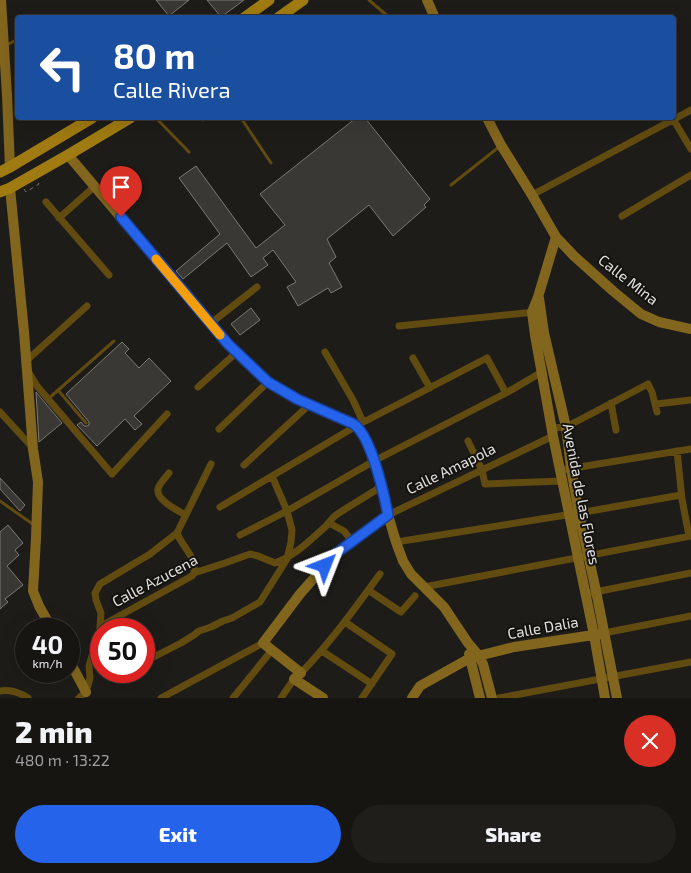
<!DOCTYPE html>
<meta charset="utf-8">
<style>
body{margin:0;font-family:"Exo 2",sans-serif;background:#1f1e1b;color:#f1f3f6;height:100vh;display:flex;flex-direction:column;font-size:19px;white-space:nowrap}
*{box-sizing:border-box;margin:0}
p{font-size:16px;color:#9e9f9f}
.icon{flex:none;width:28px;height:28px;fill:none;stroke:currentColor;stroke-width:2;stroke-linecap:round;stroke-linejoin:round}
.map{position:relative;height:698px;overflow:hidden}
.sheet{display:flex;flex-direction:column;background:#161512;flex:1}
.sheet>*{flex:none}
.guide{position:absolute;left:15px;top:15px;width:661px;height:105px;border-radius:5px;box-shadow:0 5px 20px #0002,0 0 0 1px #353432;background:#1a4fa0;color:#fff;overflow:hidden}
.speed{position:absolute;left:15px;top:618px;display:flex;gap:10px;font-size:25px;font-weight:700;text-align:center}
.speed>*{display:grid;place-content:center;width:65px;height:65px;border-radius:50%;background:#161512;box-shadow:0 5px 20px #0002,0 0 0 1px #353432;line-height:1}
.speed small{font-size:12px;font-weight:400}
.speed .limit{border:8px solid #d22;background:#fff;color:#111}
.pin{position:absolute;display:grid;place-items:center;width:42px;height:42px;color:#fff;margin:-51px -21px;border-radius:50% 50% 50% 0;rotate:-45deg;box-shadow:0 0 5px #0007}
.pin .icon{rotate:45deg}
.me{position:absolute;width:55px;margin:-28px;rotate:45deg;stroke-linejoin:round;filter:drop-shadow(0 0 4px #0008)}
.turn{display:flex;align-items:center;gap:18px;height:105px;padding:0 15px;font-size:22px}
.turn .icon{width:65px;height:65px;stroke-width:2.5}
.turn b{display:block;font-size:35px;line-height:42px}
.round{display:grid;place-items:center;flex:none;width:52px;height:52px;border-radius:26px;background:#1f1e1b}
.overview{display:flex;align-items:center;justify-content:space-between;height:85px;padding:0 15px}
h1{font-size:30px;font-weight:800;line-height:38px}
.action{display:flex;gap:10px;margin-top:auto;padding:10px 15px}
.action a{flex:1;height:58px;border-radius:30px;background:#2563eb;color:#fff;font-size:20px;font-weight:800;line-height:58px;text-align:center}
.action a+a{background:#1f1e1b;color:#f1f3f6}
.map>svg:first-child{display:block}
.building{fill:#3a3835;stroke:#7b7a75}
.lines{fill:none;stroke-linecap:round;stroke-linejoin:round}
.path{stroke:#757471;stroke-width:1;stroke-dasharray:4 4;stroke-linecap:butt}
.lane{stroke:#614b10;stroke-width:3}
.street{stroke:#614b10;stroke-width:7}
.secondary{stroke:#83661e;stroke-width:10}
.primary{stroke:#a07b11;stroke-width:11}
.route-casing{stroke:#184099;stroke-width:12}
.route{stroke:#2563eb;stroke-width:9}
.slow{stroke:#f59e0b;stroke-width:9}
.labels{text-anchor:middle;stroke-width:4;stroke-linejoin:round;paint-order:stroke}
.street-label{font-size:15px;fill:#e1e0de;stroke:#14130f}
</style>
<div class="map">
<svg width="691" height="698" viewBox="0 0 691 698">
<rect width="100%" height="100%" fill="#1d1c18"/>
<path class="building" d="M156,0H189L169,16Z
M207,0H244L221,17Z
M356,118H365L430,199L424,205L426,207L393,236L369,205L327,239L336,257L329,263L342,287L331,293L328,288L298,306L287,287L296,282L273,250L263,258L268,265L251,277L227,243L183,279L176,271L220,234L179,178L196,166L256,248L285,225L260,194Z
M251,308L260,320L240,335L231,324Z
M122,342L129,349L125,353L139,368L149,358L171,381L134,416L142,424L135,430L125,419L97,446L77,425L81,422L84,426H87L89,425V422L66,394Z
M36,392L62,423L39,442Z
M0,478L25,505L20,511L0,489Z
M8,525L23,543L15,550L19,555L7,566L23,585L5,599L8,602L0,609V532Z"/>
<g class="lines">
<path class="path" d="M24,189L26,192L39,184L38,182"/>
<path class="lane" d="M369,0L390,18
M5,46L18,39
M156,118L189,152
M241,118L271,163
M203,120L207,118
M451,185L499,147
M58,390L86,423
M48,399L114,341
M0,501L34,525"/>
<path class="street" d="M673,119L691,149
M532,195L691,110
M46,202L109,275
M622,216L691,175
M59,218L95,186
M211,323L257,287
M399,326L535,312
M325,352L353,400L363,422
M413,358L430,388
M26,361L87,306
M28,371L37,386L112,474L167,414
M198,387L237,352
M611,403L616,430
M656,404L691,400
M0,412L33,448
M552,428L566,427L648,384L652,392L657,412
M219,429L268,382
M468,441L482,470L485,484L563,481
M677,451L682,499L689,536
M244,465L309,405
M561,470L691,449
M169,473C166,477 159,484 158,489C156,500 178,511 186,515
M220,507L356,426L487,358L506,393
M388,515L553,436
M329,523L344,531L352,541
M177,533C182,547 197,557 194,573
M240,535L287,511L374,461L506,393L542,372
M396,542L579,513L681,495
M424,587L691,536
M368,590L401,612L415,596
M585,594L691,573
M345,622L392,654L362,698
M101,626L192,576L194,573L225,563L250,554L258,556L275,563C296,555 309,541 325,527C329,523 332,518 336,515C351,505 367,496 382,486
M604,633L691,616
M322,651L372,684
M146,661L181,643L194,635L199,631L211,627L223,621L232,618L260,602L287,559L291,542L292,530L287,511L272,476
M301,673C331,642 355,608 380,574
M0,691C11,689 19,692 28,698
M79,698L86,692L90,678L89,666L93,652L99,641L101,613L96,600L95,593L100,584L150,554L177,533L211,464
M161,698L263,643
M233,698L272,650
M281,698L294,679
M499,698L691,662"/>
<path class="secondary" d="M1,0L7,95L10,167
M427,0L435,18
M487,118L501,145L532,195L556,237L574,256L613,291L641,314L659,322L691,329
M68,155L228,344L268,382L309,405L349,422L356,426L363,434L374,461L382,486L388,515L396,542L403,561L411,574L444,607L468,643L479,656L483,664L492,698
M10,188L24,332L33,449L38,482L36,538L33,591L39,606L52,629
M556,237L538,297L532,312L535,335L553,436L594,635L605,698
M539,298L544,333L566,427L571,468L579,513L596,591L617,698
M469,654L480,698
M69,660L86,692
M323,698L294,679L301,673L263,643L300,594L337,552L388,515
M412,698L420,686L470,658L514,647L600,634"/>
<path class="primary" d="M244,18L269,0
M278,18L303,0
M0,172L10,167L92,118
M0,192L10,188L68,155L130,118"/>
</g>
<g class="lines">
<defs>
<path id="route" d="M121,217L228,344L268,382L297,399L349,422C352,423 354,424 356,426C372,440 384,494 388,515L338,552L325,566"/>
</defs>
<use href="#route" class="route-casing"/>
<use href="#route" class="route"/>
<path class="slow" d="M156,259L220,335"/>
</g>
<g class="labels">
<g class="street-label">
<text transform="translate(628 280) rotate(38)" y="5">Calle Mina</text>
<text transform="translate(451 469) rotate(-26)" y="5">Calle Amapola</text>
<text transform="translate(581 494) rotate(79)" y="5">Avenida de las Flores</text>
<text transform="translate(155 581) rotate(-28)" y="5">Calle Azucena</text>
<text transform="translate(543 628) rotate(-10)" y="5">Calle Dalia</text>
</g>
</g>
</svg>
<div class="speed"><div>40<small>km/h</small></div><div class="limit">50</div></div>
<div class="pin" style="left:121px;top:217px;background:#d93025"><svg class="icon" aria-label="arrive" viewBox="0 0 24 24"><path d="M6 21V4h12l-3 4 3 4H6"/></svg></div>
<svg class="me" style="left:325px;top:566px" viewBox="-20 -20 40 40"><path d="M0-17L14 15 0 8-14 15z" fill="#2563eb" stroke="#fff" stroke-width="4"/></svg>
<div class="guide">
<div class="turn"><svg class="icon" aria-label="left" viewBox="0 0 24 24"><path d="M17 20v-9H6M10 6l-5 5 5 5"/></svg><div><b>80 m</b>Calle Rivera</div></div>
</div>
</div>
<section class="sheet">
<div class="overview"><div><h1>2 min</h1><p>480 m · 13:22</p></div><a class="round" style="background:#d93025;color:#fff"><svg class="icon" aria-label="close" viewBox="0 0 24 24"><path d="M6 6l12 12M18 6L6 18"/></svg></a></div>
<div class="action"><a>Exit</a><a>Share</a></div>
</section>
